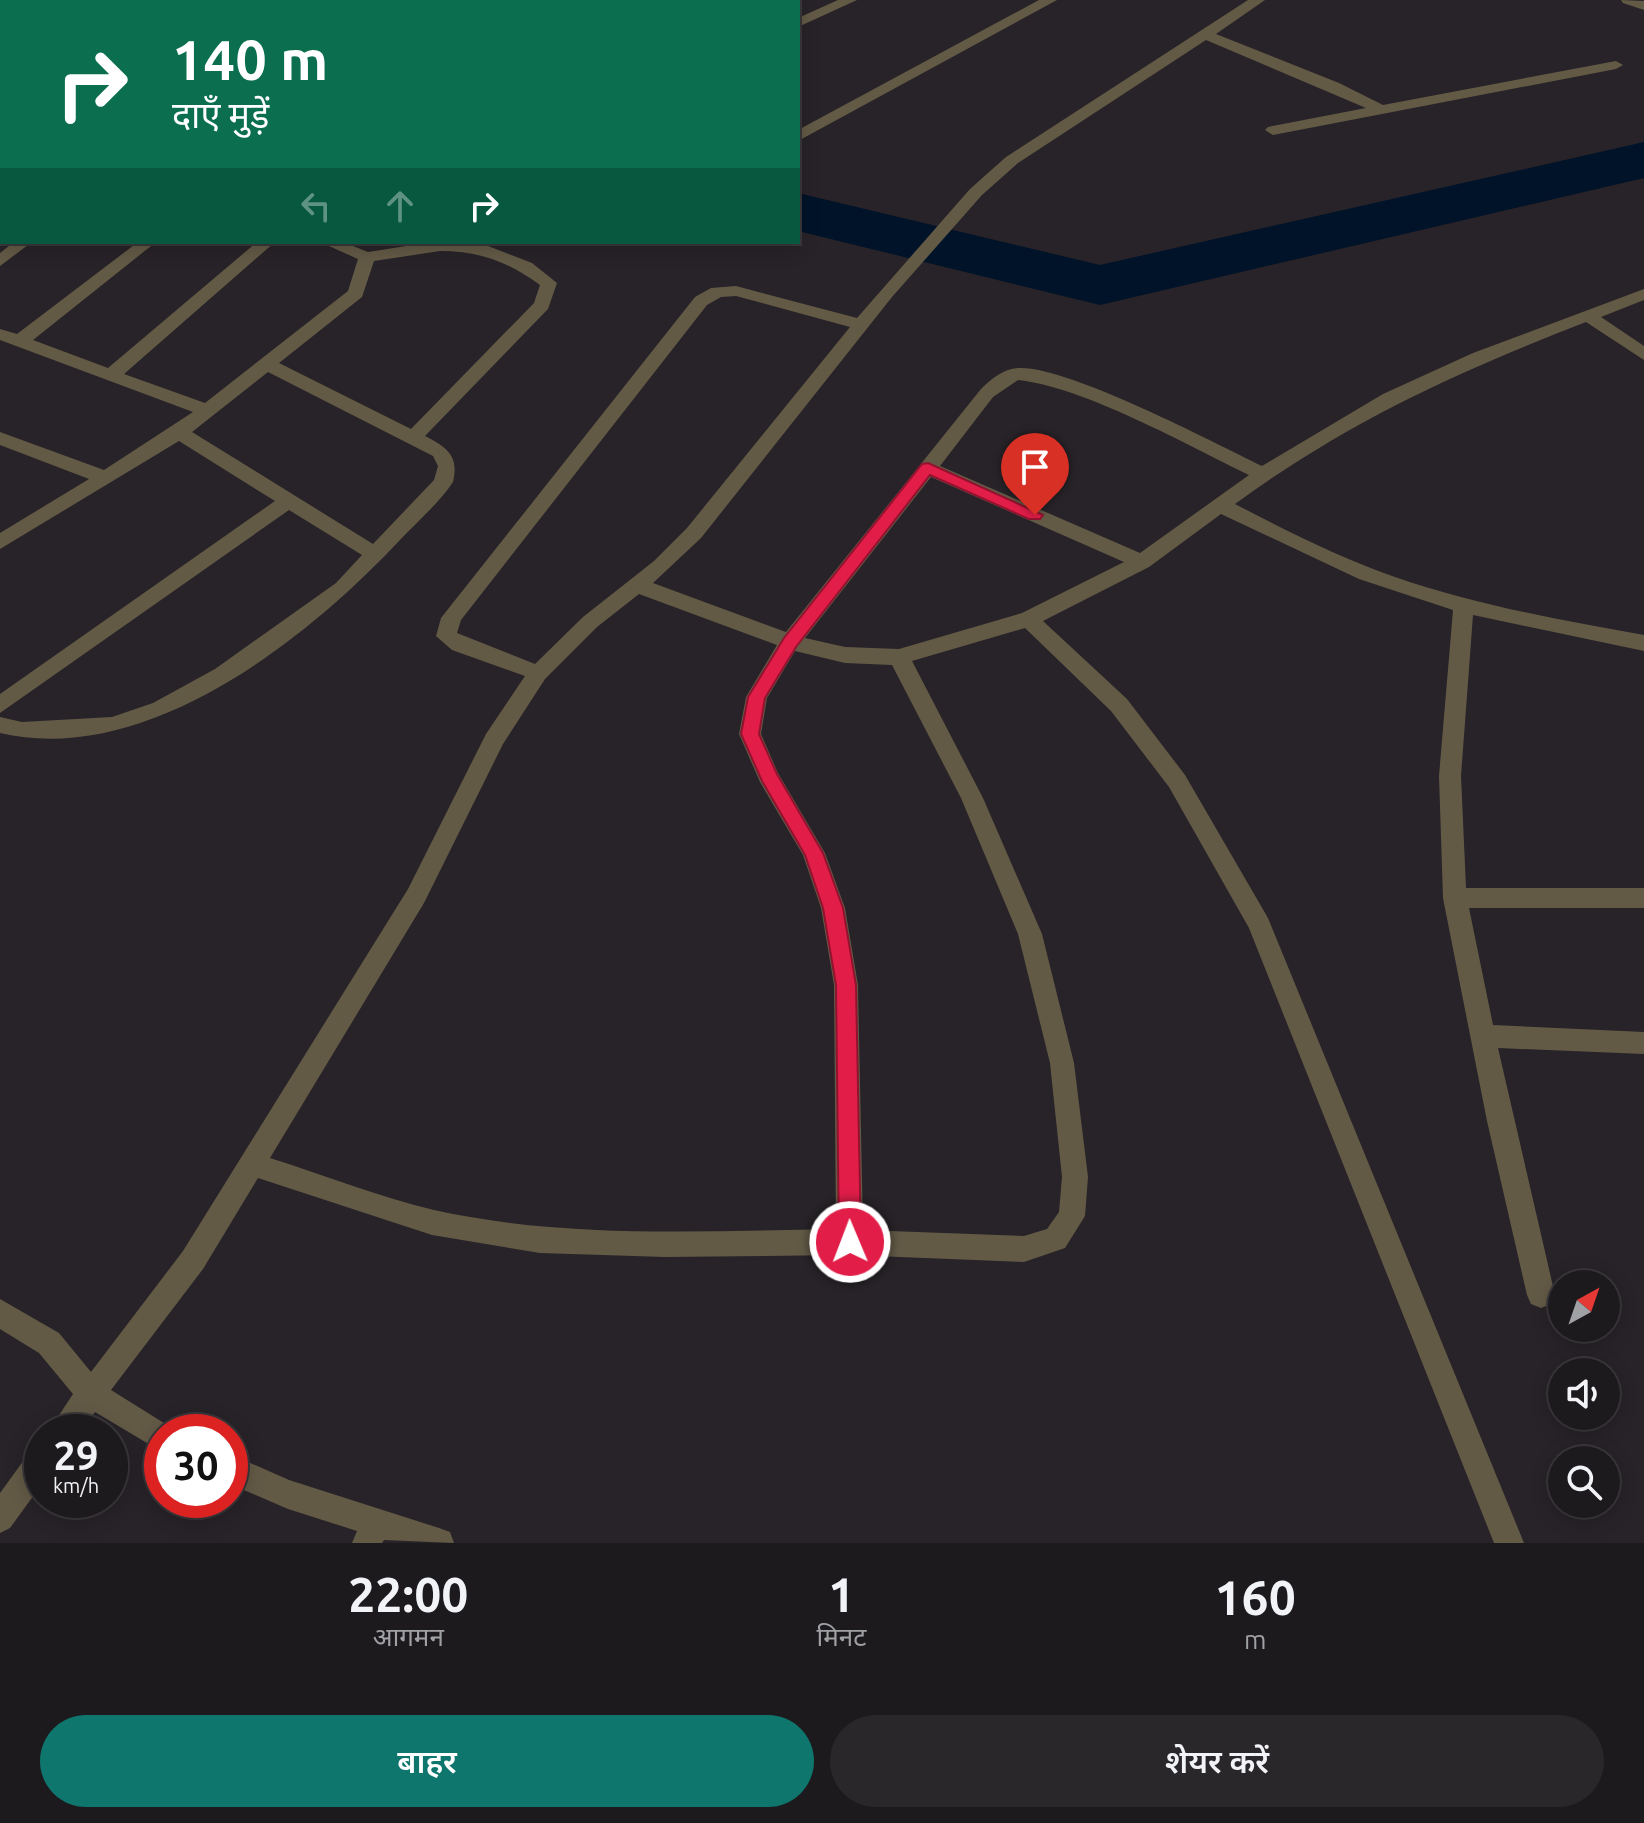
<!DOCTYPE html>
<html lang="hi">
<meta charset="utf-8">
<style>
body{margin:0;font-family:Ubuntu,"Noto Sans Devanagari",sans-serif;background:#2a272b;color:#f1f3f6;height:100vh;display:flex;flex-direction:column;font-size:30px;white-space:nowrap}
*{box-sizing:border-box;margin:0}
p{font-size:26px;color:#a0a1a4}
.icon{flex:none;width:44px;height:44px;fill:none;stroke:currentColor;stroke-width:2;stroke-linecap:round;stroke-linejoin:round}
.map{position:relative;height:1543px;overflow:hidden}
.drawer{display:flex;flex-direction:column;background:#1d1a1e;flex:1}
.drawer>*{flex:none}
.guide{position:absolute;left:0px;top:0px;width:800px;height:244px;box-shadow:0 4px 20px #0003,0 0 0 2px #3b383c;background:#0b6e4f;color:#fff;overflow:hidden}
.needle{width:52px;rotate:40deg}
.fabs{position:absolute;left:1548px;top:1270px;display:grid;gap:16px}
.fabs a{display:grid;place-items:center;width:72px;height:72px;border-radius:50%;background:#1d1a1e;box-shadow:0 4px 20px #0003,0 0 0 2px #3b383c;font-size:40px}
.speed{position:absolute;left:24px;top:1414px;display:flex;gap:16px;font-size:40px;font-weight:700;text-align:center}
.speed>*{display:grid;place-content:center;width:104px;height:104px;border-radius:50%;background:#1d1a1e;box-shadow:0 4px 20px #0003,0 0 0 2px #3b383c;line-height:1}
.speed small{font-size:20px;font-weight:400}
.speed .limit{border:12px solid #d22;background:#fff;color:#111}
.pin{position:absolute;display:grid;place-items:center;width:68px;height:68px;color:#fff;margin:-82px -34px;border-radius:50% 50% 50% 0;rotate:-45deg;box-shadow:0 0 8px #0007}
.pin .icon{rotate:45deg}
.me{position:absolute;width:88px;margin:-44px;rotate:359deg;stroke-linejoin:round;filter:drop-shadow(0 0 6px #0008)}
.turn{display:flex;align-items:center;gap:28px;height:168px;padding:0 40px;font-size:36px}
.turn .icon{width:104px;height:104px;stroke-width:2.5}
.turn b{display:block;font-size:56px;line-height:68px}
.lanes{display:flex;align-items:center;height:76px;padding:0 40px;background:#0003;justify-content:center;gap:40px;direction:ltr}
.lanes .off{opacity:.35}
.eta{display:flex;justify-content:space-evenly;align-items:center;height:136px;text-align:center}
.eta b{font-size:48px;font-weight:600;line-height:56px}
.cta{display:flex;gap:16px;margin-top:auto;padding:16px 40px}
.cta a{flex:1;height:92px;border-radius:48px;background:#0f766e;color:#fff;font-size:32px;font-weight:600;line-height:92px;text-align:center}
.cta a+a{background:#2a272b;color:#f1f3f6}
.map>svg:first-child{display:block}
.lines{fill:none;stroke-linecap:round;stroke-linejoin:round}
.river{fill:#001329;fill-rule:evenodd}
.minor{fill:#635a46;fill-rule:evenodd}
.route{fill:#e11d48;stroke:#92132f;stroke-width:2}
</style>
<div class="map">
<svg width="1644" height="1543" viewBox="0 0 1644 1543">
<rect width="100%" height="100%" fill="#272328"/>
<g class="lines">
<path class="river" d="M0,23H2V57H0Z
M1644,142V178L1100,305L798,231V193L1100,265Z"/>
<path class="minor" d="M292,0H308L291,2Z
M424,0H440L423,2Z
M574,0H590L573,2Z
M681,0H697L680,2Z
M838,0H857L798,27V18Z
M1039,0H1057L798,141V130Z
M1248,0H1265L1216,34L1339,83L1383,105L1616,61L1623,65L1616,69L1273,135L1265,130L1268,127L1366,108L1206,40L1018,163L982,195L892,297L701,538L653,583L786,632L981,389C991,379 1003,369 1018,368C1066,365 1213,442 1262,466L1383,394L1473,353L1644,289V300L1601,317L1644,346V360L1586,322C1457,372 1347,422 1235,504C1287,531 1340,558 1395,577C1476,605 1560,620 1644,635V651L1473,615L1461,776L1466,888H1644V908H1469L1493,1025L1644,1032V1054L1498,1048L1555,1295L1551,1304L1541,1308L1531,1304L1527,1295L1487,1121L1443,898L1439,776L1453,610L1359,579L1221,514L1149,567L1043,621L1127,699L1185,775L1268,918L1524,1543H1494L1249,928L1169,787L1111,711L1025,628L912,661L983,798L1042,934L1074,1063L1088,1177L1085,1216L1065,1248L1024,1262L850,1255L665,1257L540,1253L432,1235L258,1178L203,1269L111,1390L172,1428L174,1432H162V1452L95,1412L80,1432H48L73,1394L39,1353L0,1329V1299L59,1333L91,1372L183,1251L408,889L486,734L525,676L452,650L436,636L441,618L695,297L711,288L736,286L857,318L970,189L1006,157ZM736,296L850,327L687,528L654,561L583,617L535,664L457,633L461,620L707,305L721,297ZM1018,380C1084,387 1187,445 1249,475L1140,553L940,466L993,397ZM931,477L1124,562L1022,613L899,649L845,647L805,638ZM639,594L777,645L746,697L739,734L760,782L803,855L821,908L834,985L836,1229C702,1231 565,1239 434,1210C379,1197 324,1175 270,1158L424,903L503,744L545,679L597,627ZM795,651L845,663L892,665L961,798L1018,934L1050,1063L1062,1177L1059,1212L1047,1229L1024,1236L863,1230L858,985L845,908L825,853L778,773L761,734L767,698Z
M1621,0L1644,1V10L1623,3Z
M0,135H2V145H0Z
M14,242H32L0,266V253Z
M138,242H156L33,340L108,368L257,242H275L124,374L205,403L348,291L358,259L320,242H343L368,252L432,242L483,244L532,263L557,283L548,309L425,436C448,448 459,456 453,482C439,503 417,522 399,541C306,640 146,767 0,733V717L22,722L112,717L153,703L215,669L336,583L362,555L289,510L0,713V694L275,501L179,441L0,549V533L89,479L0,445V432L104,470L193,412L0,340V329L17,334ZM440,251C480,251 508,262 540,285L534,303L411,429L279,363L362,297L374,261ZM268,372L433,456L438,466L434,480L373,544L192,432Z
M42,1444V1484L10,1528L0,1533V1493L32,1449Z
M230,1454L289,1480L439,1528L450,1532L454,1543L384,1540L382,1543H352L357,1531L288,1509L230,1484Z"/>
</g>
<path class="route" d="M928,463L1043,515L1040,519H1029L930,475L796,647L765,698L759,734L777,774L823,853L843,908L856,985L861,1242L858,1249L850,1252L842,1249L839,1242L836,985L823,908L805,855L762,781L741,734L748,697L784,638L922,464Z"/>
</svg>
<div class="fabs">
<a><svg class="needle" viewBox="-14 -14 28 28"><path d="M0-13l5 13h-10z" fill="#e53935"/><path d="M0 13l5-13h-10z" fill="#a0a1a4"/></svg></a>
<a><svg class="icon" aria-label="sound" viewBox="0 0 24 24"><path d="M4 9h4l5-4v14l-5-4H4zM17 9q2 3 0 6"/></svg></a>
<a><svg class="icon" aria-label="search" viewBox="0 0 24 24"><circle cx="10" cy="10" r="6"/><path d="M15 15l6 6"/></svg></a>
</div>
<div class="speed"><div>29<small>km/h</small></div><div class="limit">30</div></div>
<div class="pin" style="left:1035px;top:515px;background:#d93025"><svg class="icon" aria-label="arrive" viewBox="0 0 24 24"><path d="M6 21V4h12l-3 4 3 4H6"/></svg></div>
<svg class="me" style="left:850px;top:1242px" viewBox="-20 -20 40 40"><circle r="17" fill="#e11d48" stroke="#fff" stroke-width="3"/><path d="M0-11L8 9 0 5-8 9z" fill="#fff"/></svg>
<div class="guide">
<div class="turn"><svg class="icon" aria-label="right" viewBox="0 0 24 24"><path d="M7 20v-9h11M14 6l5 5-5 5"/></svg><div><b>140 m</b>दाएँ मुड़ें</div></div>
<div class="lanes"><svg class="icon off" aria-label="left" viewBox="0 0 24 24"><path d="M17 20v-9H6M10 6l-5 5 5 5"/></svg><svg class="icon off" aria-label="ahead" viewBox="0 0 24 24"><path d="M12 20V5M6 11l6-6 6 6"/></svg><svg class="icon" aria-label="right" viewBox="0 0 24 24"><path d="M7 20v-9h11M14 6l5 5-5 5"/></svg></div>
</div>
</div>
<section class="drawer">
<div class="eta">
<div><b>22:00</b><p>आगमन</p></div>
<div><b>1</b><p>मिनट</p></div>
<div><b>160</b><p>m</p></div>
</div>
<div class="cta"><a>बाहर</a><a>शेयर करें</a></div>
</section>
